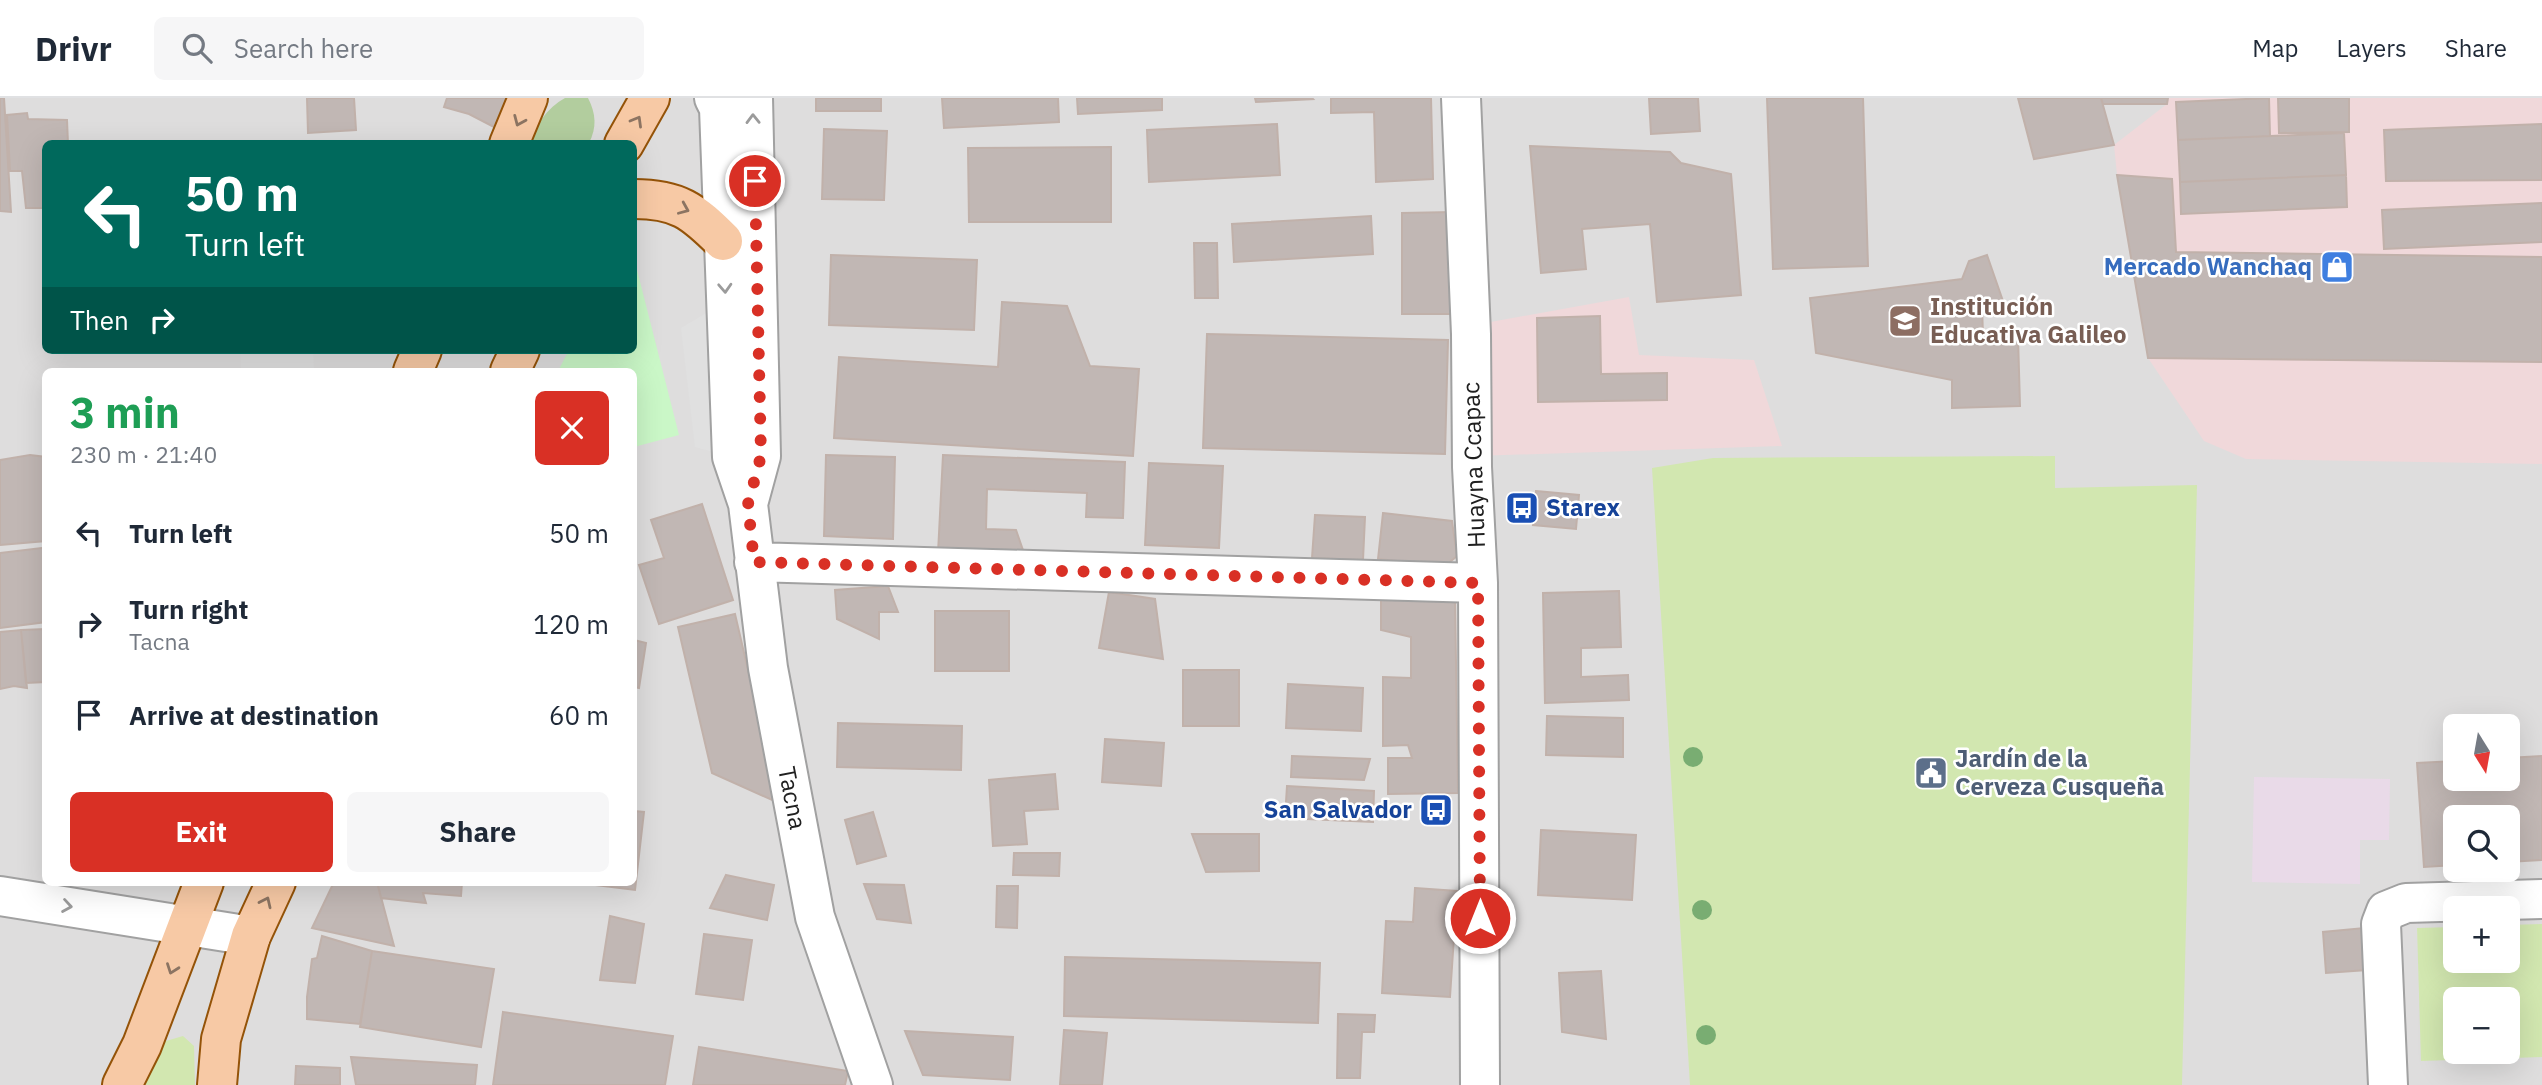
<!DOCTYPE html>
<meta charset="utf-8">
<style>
body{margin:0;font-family:"IBM Plex Sans",sans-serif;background:#f6f6f7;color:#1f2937;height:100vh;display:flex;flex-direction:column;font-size:26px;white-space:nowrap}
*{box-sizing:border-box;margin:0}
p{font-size:23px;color:#747a83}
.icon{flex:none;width:38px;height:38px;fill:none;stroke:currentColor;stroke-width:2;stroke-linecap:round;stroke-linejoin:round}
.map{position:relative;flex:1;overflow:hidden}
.side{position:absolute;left:42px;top:270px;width:595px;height:518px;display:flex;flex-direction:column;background:#fff;border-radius:10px;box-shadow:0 7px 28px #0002}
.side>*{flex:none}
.top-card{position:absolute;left:42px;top:42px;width:595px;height:214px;border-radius:10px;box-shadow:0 7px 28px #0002;background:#00695c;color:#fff;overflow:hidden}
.needle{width:46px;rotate:169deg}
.tools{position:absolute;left:2443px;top:616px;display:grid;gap:14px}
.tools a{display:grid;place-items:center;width:77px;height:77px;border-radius:10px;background:#fff;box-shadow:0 7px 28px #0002;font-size:35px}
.pin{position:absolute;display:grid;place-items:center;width:60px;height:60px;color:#fff;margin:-30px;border:4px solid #fff;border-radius:50%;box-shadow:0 2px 7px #0007}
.me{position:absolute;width:77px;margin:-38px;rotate:0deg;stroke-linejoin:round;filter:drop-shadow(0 0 5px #0008)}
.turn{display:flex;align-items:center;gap:24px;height:147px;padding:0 28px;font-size:32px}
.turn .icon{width:91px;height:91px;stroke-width:2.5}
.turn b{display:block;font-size:49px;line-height:60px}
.then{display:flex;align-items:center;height:66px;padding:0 28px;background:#0003;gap:14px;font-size:26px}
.round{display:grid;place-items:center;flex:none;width:74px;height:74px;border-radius:10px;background:#f6f6f7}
.overview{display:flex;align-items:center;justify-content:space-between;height:119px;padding:0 28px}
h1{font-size:42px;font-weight:700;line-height:52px;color:#1e9e55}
.cta{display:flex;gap:14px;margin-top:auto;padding:14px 28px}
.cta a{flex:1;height:80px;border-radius:10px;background:#d93025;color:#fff;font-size:28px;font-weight:700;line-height:80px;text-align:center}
.cta a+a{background:#f6f6f7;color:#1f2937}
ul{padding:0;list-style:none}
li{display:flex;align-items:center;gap:21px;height:91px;padding:0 28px}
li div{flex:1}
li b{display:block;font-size:26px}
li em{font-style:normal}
header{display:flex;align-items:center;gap:42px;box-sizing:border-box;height:98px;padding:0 35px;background:#fff;border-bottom:2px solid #e0e1e3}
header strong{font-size:33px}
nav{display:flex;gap:38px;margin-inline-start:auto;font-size:24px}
.search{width:490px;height:63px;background:#f6f6f7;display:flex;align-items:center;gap:18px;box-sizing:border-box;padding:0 24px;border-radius:10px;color:#747a83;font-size:26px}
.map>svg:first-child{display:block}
.residential{fill:#dedddd;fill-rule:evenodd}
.commercial{fill:#f0d8da}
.industrial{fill:#e9dae8}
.grass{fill:#d2e7b0;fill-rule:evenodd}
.forest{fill:#b2cd9e}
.park{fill:#caf7c7}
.parking{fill:#e0e0e0}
.building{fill:#c1b7b4;stroke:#c1b1aa;stroke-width:2}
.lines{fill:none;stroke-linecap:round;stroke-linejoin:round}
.minor-casing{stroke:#a1a1a1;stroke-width:42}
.major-casing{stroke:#945308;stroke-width:42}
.minor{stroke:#fff;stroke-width:38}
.major{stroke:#f7c9a5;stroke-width:38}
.tree{fill:#79ad72}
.oneway{stroke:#9b9b9b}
.oneway2{stroke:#8c7462}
.route{stroke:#d93025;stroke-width:12;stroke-dasharray:0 21.6}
.labels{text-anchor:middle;stroke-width:5;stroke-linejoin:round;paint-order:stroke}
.shop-label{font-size:24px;font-weight:bold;fill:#366cbe;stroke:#fff;text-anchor:end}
.education-label{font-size:24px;font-weight:bold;fill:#785e54;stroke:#fff;text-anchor:start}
.street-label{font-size:24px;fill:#202020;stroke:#fff}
.transit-label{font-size:24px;font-weight:bold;fill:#164399;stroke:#fff;text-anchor:start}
.service-label{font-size:24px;font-weight:bold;fill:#4e5e75;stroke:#fff;text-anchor:start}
</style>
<header>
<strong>Drivr</strong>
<div class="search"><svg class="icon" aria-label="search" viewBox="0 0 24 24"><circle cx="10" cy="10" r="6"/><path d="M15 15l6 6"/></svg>Search here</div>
<nav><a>Map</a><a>Layers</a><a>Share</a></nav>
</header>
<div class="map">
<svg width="2542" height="987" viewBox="0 0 2542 987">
<rect width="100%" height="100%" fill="#f0ece7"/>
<path class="residential" d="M0,0H2542V987H0ZM46,46H634V252H46ZM46,273H634V784H46ZM2455,628H2508V681H2455ZM2455,719H2508V772H2455ZM2455,810H2508V863H2455ZM2455,901H2508V954H2455Z"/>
<path class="commercial" d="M2167,0H2542V366L2246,361L2204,343L2148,260L2117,77L2114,47L2167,6Z
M1629,199L1639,257L1754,262L1782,348L1474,358V227Z"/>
<path class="industrial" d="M2254,679L2390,681L2389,742H2360V786L2252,784Z"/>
<path class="grass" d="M2055,358V390L2197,387L2182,987H1690L1652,370L1713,360Z
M2542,826V959L2421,963L2417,830L2455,829V863H2508V827ZM2455,901H2508V954H2455Z
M183,938L194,948L195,987H139L166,943Z"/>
<path class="forest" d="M565,0H588C596,16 597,29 589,45L530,46C535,27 547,10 565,0Z"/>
<path class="park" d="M634,160L679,337L634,349V273H558L569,252H634Z"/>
<path class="parking" d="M725,204L731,359L695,349L681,230Z
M240,252H313L314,273H241Z"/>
<path class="building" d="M0,0H4L11,114L0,113Z
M307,0H354L356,32L308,35Z
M447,0H508L496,30L469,16L444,9Z
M816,0H881V13H816Z
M942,0H1058L1059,24L944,30Z
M1077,0H1162V12L1078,16Z
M1255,0H1312L1313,1L1256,4Z
M1331,0H1431L1433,81L1376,84L1374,14L1331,15Z
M1649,0H1698L1700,33L1651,36Z
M1767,0H1863L1868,168L1773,171Z
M2018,0H2101L2114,47L2034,61Z
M2101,0H2168L2167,6H2103Z
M2269,0L2270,38L2178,42L2176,4Z
M2278,0H2349V34L2279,35Z
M27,15L28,21L67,22L68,46H46V110H26L22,73H10L7,17Z
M1277,26L1280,77L1149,84L1147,32Z
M2542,26V82L2386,83L2384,32Z
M824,31L887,33L884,102L822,101Z
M2344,35L2346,77L2180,84L2178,42Z
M1530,48L1670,54L1681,65L1731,76L1741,197L1657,204L1650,126L1582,131L1586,171L1541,175Z
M1111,49V124H969L968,50Z
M2117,77L2172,81L2176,154L2542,159V264L2148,260Z
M2346,77L2347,109L2181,116L2180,84Z
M2542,105V144L2384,151L2382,112Z
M1453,114V216H1402V115Z
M1371,118L1373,156L1234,164L1232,126Z
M1194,145H1217L1218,200H1195Z
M831,157L977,162L974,232L829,227Z
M1987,157L2004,206H1982L1983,239L2018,238L2020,308L1952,310V282L1816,255L1810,200L1962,181L1969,163Z
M1002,204L1067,208L1090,268L1139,271L1133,358L834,340L839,259L998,269Z
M1600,218L1601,276L1667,275V302L1538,304L1537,220Z
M1207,236L1448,242L1445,356L1203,350Z
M30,357L46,359V443L0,447V362Z
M826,357L895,359L893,441L824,438Z
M943,357L1125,364L1123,420L1086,419L1087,395L987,391L986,431L1016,432L1025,458L938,455Z
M1149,365L1223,368L1219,450L1145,447Z
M1536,393L1579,397L1576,431L1533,427Z
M702,406L733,502L659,526L639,467L664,460L651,422Z
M1383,415L1452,423L1457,458L1445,468L1378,461Z
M1315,417L1365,419L1363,462L1312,460Z
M42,450H46V524L0,530V455Z
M888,488L898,514H879V541L837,521L835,492Z
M1619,493L1621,549L1581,550V579L1628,577L1629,602L1545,605L1543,495Z
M1109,494L1155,501L1163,561L1099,550Z
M1381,498H1455L1458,695L1388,696V660H1412L1408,647L1383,648V579L1411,580V539L1381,532Z
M935,513H1009V573H935Z
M735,516L779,705L712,675L678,529Z
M46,531V584L26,585L21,532Z
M21,532L27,590L14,588L0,591V534Z
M634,542L646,545L639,590L634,589Z
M1183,572H1239V628H1183Z
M1288,586L1363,590L1361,633L1286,630Z
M1547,618L1623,620V659L1546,657Z
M838,625L962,628L961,672L837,669Z
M1105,641L1164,645L1161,688L1102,684Z
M1292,658L1370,661L1364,682L1291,679Z
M2542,658V762L2508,764V719H2455V767L2424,769L2417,665L2455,663V681H2508V660Z
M1055,676L1058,711L1024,713L1027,746L993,748L989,682Z
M1287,688L1374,693L1373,724L1285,720Z
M634,713L644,714L635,792L571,784H634Z
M873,714L886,758L857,766L845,722Z
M1541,732L1636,737L1632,802L1538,797Z
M1192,736H1259V773L1206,774Z
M1014,755H1060L1059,778L1013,777Z
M726,777L774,787L767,822L710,810Z
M334,784H377L394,848L312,830Z
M377,784H462L461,798L423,795L426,805L381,800Z
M864,786L904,787L911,825L877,821Z
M997,788H1018L1017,830L996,829Z
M1415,790L1457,793L1450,899L1382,895L1386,823L1413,824Z
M610,818L644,826L635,885L600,882Z
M2364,830L2367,872L2326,875L2323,834Z
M704,836L752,842L743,902L696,896Z
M322,838L372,853L360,926L307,921V899L312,861L317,860Z
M372,853L494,871L481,949L360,929Z
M1065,859L1320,865L1318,925L1064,918Z
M1601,873L1606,941L1562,934L1559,875Z
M503,914L673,938L665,987H493Z
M1338,916L1375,917L1374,934H1362L1360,980H1337Z
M1064,932L1107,935L1102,987H1060Z
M905,933L1013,939L1010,982L923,977Z
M699,949L848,973L845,987H693Z
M351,959L477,967L475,987H356Z
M296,968L340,970V987H295Z"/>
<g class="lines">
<defs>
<path id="minor" d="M714,0L719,10L732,359L748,406L768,570L815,819L873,987
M1461,0L1471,236L1472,369L1478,485L1480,987
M748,406L761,358L753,0
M754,464L1478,485
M0,798L251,838
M2388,987L2381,826L2386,813L2406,805L2542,801"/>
<path id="major" d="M509,46L528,0
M624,46L650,0
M634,101C678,101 693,113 723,143
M413,273L422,252
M510,273L520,252
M122,987L142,947L204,784
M217,987L221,941L251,838L276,784"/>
</defs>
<use href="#minor" class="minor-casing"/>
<use href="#major" class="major-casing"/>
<use href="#minor" class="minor"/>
<use href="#major" class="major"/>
</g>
<g class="tree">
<circle cx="1693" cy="659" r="10"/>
<circle cx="1702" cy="812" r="10"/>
<circle cx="1706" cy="937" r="10"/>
</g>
<defs><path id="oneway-chevron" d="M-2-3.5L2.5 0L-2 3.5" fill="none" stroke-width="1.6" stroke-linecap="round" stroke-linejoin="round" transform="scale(1.75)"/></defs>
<g class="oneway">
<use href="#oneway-chevron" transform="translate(753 21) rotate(-91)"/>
<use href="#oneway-chevron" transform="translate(725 190) rotate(87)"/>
<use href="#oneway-chevron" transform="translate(67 808) rotate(9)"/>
</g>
<g class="oneway2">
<use href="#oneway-chevron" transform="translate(519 23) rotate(113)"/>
<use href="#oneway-chevron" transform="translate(637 23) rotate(-60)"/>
<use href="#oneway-chevron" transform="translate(684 111) rotate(23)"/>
<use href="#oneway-chevron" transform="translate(266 804) rotate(-65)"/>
<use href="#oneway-chevron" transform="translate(172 871) rotate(110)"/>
</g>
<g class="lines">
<path class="route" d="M755,83L761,358L748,406L754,464L1478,485L1480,820"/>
</g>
<defs>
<symbol id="shop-square" viewBox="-11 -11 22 22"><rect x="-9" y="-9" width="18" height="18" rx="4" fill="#3f7fe0" stroke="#fff"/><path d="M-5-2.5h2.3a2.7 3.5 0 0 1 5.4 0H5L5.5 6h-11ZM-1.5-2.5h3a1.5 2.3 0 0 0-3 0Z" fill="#fff"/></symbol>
<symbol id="school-square" viewBox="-11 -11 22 22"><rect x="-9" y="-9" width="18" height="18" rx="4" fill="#8d6e63" stroke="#fff"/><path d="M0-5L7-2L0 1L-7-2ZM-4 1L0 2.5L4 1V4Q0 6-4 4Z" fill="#fff"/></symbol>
<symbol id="bus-square" viewBox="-11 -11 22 22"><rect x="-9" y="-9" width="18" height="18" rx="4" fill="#1a4fb4" stroke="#fff"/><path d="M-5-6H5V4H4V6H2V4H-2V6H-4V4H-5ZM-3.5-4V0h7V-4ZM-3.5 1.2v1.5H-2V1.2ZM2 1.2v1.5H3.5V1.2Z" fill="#fff"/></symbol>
<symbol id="civic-square" viewBox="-11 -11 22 22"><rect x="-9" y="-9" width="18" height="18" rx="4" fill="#5c6f8a" stroke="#fff"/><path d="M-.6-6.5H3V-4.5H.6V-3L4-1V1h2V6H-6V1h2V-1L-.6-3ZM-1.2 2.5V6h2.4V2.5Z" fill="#fff"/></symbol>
</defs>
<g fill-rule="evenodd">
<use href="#shop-square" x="2318" y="150" width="38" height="38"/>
<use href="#school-square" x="1886" y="204" width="38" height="38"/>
<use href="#bus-square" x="1503" y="391" width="38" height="38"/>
<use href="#civic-square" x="1912" y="656" width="38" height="38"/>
<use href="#bus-square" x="1417" y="693" width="38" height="38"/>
</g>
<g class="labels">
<g class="shop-label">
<text x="2312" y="177">Mercado Wanchaq</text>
</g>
<g class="education-label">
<text x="1930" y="217">Institución<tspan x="1930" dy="28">Educativa Galileo</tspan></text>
</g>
<g class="street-label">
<text transform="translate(1474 367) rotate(-92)" y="8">Huayna Ccapac</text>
<text transform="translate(792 700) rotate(79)" y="8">Tacna</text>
</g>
<g class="transit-label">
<text x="1546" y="418">Starex</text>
<text x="1412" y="720" text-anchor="end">San Salvador</text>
</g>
<g class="service-label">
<text x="1955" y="669">Jardín de la<tspan x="1955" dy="28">Cerveza Cusqueña</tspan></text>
</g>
</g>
</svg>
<div class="tools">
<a><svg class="needle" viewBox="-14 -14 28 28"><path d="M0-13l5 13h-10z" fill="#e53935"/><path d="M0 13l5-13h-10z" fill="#747a83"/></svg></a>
<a><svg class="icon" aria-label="search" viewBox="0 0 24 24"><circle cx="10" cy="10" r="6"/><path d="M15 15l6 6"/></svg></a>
<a>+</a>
<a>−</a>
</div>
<div class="pin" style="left:755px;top:83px;background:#d93025"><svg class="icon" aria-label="arrive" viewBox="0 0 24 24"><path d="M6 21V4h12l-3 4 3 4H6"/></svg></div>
<svg class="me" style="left:1480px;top:820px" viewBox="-20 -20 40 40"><circle r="17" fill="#d93025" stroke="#fff" stroke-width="3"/><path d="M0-11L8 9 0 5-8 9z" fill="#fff"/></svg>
<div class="top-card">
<div class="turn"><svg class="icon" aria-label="left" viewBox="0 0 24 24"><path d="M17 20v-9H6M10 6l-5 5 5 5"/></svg><div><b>50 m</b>Turn left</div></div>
<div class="then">Then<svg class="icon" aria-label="right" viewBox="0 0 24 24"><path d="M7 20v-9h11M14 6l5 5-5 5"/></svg></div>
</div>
<section class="side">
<div class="overview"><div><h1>3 min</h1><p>230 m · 21:40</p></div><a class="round" style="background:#d93025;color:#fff"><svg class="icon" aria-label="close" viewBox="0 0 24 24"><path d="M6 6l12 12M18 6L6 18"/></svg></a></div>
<ul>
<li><svg class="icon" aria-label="left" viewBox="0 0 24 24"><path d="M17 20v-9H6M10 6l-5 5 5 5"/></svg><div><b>Turn left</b></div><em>50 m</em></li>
<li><svg class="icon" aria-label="right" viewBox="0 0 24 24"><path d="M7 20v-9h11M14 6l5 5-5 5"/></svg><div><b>Turn right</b><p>Tacna</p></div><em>120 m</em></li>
<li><svg class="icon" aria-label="arrive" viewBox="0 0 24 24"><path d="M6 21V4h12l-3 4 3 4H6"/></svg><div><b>Arrive at destination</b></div><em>60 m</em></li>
</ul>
<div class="cta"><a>Exit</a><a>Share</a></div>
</section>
</div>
